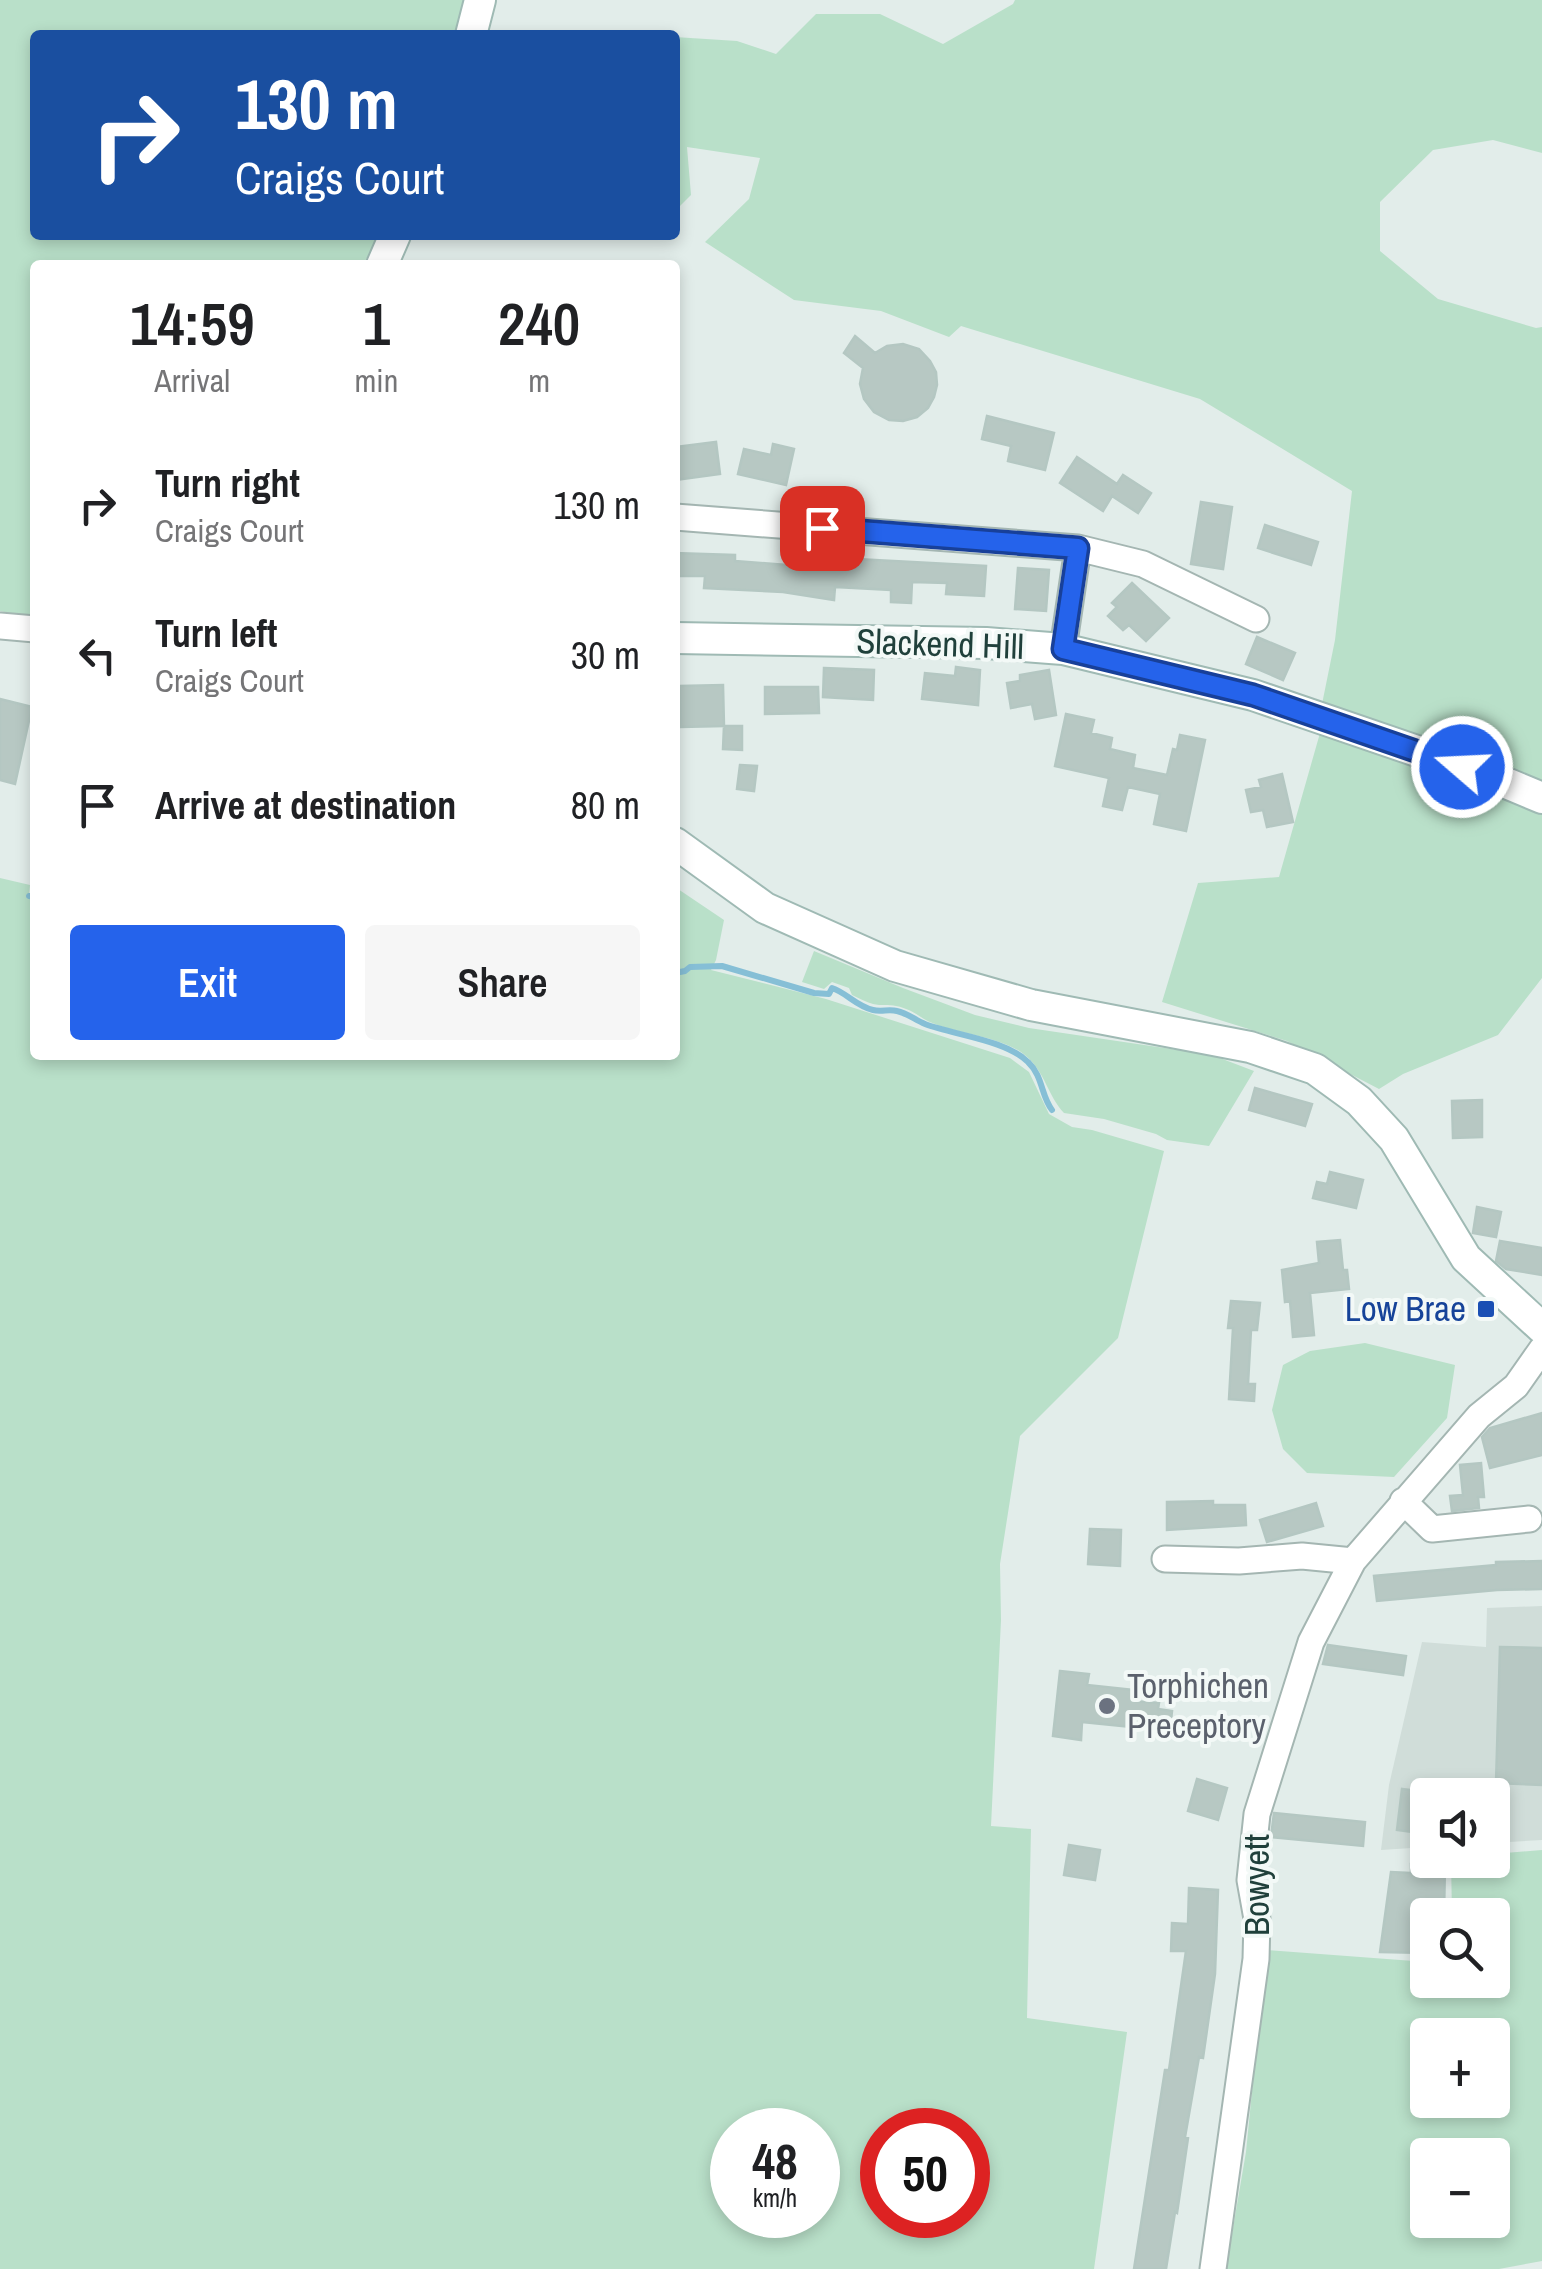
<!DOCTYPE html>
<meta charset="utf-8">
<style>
body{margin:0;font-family:"Archivo Narrow",sans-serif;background:#f6f6f6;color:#202124;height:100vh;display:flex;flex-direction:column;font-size:38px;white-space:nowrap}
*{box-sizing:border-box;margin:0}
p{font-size:32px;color:#757577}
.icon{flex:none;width:55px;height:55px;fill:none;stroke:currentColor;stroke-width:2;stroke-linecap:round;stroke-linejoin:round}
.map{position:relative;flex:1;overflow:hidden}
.panel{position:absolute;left:30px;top:260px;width:650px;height:800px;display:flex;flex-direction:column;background:#fff;border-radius:10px;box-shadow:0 5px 15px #0003}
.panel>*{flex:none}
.banner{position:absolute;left:30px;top:30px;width:650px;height:210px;border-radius:10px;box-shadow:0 5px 15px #0003;background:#1a4fa0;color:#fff;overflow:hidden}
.fabs{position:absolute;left:1410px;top:1778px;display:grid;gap:20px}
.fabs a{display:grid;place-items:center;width:100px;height:100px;border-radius:10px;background:#fff;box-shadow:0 5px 15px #0003;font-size:50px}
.speed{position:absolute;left:710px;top:2108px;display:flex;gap:20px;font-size:50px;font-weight:700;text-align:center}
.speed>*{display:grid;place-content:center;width:130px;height:130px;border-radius:50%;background:#fff;box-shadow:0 5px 15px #0003;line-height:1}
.speed small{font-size:25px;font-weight:400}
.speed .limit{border:15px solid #d22;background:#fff;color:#111}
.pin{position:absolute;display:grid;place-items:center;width:85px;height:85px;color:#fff;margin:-42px;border-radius:20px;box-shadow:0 5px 15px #0006}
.me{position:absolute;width:110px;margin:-55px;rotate:289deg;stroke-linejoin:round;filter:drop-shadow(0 0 8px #0008)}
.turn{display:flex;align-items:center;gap:35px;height:210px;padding:0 40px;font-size:45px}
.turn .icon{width:130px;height:130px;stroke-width:2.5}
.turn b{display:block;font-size:70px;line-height:85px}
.eta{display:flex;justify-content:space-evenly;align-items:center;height:170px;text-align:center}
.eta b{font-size:60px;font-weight:600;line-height:70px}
.primary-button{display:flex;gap:20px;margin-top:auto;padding:20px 40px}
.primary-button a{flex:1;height:115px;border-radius:10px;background:#2563eb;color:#fff;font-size:40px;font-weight:600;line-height:115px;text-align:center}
.primary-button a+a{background:#f6f6f6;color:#202124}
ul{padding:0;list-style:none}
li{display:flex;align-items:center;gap:30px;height:150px;padding:0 40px}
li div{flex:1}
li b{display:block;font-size:38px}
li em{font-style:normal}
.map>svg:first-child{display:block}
.built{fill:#d0ddd9}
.green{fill:#b9e0c9;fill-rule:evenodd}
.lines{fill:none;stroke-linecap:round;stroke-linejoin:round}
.stream{stroke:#86bfd6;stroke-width:6}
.building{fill:#b7c8c3;stroke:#b4c7c2;stroke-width:2.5}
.street-casing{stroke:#a4b6b2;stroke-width:29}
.secondary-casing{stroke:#9fbab4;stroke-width:34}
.street{stroke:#fff;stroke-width:25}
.secondary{stroke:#fff;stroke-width:30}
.route-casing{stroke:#184099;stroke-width:25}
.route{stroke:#2563eb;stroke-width:18}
.transit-dot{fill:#1a4fb4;stroke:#f3f9f7;stroke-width:4}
.worship-dot{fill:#6b7280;stroke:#f3f9f7;stroke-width:4}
.labels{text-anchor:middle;stroke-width:8;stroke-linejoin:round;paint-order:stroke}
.street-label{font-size:35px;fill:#20403b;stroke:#f3f9f7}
.transit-label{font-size:35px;fill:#164399;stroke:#f3f9f7;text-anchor:end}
.worship-label{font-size:35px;fill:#5b616d;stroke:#f3f9f7;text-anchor:start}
</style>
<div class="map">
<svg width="1542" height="2269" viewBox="0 0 1542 2269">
<rect width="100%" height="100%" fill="#e2edea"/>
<path class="built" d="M1542,1606V1840L1493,1843L1492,1795H1428L1427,1847L1381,1850L1389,1785L1422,1642L1486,1647L1487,1608Z"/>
<path class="green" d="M0,0H470L463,35H35V235H379L363,265H35V619L0,611Z
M1015,0H1542V153L1493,140L1433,150L1380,202V251L1438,299L1536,328L1542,327V978L1498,1035L1403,1074L1379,1089L1287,1041L1162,1002L1198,883L1279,877L1324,719L1321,709L1335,640L1352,491L1200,399L961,326L949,337L881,311L794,300L705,242L749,199L760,158L687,147L691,195L675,211V37L737,41L776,54L816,14H880L943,44L1013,4Z
M0,878L30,885L29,895L35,897V1055H675V887L724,920L716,960L711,970L826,999L1010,1058L1029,1072L1049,1114L1072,1127L1092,1130L1164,1151L1118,1338L1020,1436L1000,1564L1001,1620L991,1826L1031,1829L1027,2018L1127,2032L1094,2269H0ZM732,2130H818V2215H732ZM968,2130V2215H882V2130Z
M814,951L903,988L975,1015L1029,1028L1212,1055L1254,1071L1209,1146L1167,1140L1156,1134L1104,1119L1064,1113C1048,1096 1045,1072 1026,1056C1002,1035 950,1034 924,1019C915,1013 907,1008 896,1006C889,1004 881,1006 873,1004C866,1002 859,998 852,995L849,988L832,982L824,989L802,982Z
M1365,1343L1455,1365L1447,1418L1394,1477L1307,1473L1283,1449L1272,1410L1283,1365L1310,1351Z
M1542,1850V2261L1499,2269H1226L1246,2152L1266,1950L1427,1962L1428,1980H1492V1915H1452L1451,1860H1492L1493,1854ZM1428,2035H1492V2100H1428ZM1428,2155H1492V2220H1428Z"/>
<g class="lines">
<path class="stream" d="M29,896L35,897
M675,973L685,971L690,967L722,966L814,993L829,994L832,988C847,993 856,1006 873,1010C881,1012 889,1009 897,1011C907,1013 915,1020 925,1024C954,1035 1006,1040 1028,1062C1043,1076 1041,1096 1052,1110"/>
</g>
<path class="building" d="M855,336L875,353L887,346L903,344L919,349L930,361L936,372L937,385L934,397L928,408L917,417L903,421L889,420L874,412L864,399L860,384L863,368L844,353Z
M987,416L1054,433L1045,470L1008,461L1011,446L982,439Z
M716,442L720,474L675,480V447Z
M773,444L794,449L786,485L738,474L744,449L771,455Z
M1077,457L1117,484L1123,475L1151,493L1138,513L1112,496L1103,511L1060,483Z
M1201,502L1232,507L1223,569L1191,564Z
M1265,525L1318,542L1311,565L1258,548Z
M788,552L819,557L986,566L984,596L946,594L947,583L912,582L911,603L891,602V590L835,587L834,600L783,592L704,588L705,576H675V553L735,555V561L787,565Z
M1018,568L1049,570L1046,611L1015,609Z
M1132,583L1169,618L1146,641L1129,625L1123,630L1108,616L1117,607L1112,603Z
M1257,637L1295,653L1283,680L1246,664Z
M956,667L980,670L978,705L922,699L925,673L955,676Z
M824,668L874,670L873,700L823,697Z
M1049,670L1056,715L1035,719L1032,704L1011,708L1007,683L1020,681V675Z
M723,685L724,726L681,727L680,686Z
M765,687H818L819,713L765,714Z
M0,699L32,707L15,784L0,780Z
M1066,714L1094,720L1091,733L1112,738L1110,749L1135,755L1133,768L1167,775L1173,749L1177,750L1180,735L1205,740L1186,831L1154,824L1160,794L1128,787L1122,810L1103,806L1109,778L1055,766Z
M724,726H742V750L723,749Z
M740,765L757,766L754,791L737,789Z
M1282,774L1293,822L1267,827L1263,810L1251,812L1246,790L1261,787L1259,780Z
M1255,1088L1312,1104L1305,1126L1249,1110Z
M1482,1100V1137L1453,1138L1452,1101Z
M1330,1172L1363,1180L1356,1208L1313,1198L1317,1182L1327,1184Z
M1477,1207L1501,1212L1496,1237L1473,1233Z
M1340,1240L1343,1270H1347L1349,1289L1310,1293L1314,1335L1293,1337L1290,1301L1285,1302L1282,1270L1319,1263L1317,1242Z
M1500,1241L1542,1248V1275L1506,1269L1496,1261Z
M1231,1301L1260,1303L1257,1330H1251L1248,1384H1255L1254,1401L1229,1399L1233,1328H1228Z
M1542,1413V1455L1490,1468L1482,1437L1490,1428Z
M1481,1463L1484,1497H1478L1479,1508L1452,1511L1450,1496L1463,1495L1460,1465Z
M1213,1501V1505H1245L1246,1525L1167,1530V1502Z
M1316,1503L1323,1526L1267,1542L1260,1520Z
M1090,1529L1121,1530L1120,1566L1088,1564Z
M1542,1561V1589L1497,1590L1377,1601L1374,1576L1496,1565V1562Z
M1328,1645L1406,1656L1403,1675L1323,1664Z
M1500,1647L1542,1648V1785L1496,1783Z
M1060,1671L1089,1674L1087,1685L1135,1690L1133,1701L1159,1703L1158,1709L1172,1711L1170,1731L1082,1722L1081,1740L1053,1736Z
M1197,1779L1227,1788L1218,1820L1188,1811Z
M1402,1789L1428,1792V1834L1397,1830Z
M1274,1813L1365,1822L1363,1846L1271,1837Z
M1069,1845L1100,1850L1095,1880L1064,1875Z
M1411,1864L1445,1865L1444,1915H1428V1953L1380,1952L1391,1872L1411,1873Z
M1189,1888L1218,1890L1215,1974L1203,2058L1199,2057L1185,2137L1188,2138L1177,2213L1175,2212L1166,2269H1134L1165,2070H1169L1186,1951H1171L1172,1923L1188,1924Z"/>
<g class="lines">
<defs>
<path id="street" d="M675,517L1078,548L1143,564L1256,619
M0,626L35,629
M1063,649L1078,548
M1403,1501L1432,1529L1529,1519
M1165,1559L1239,1561L1302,1556L1353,1561
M1213,2269L1256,1959L1257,1919L1250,1880L1257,1814L1311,1642L1353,1561L1479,1416L1516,1386L1542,1349"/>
<path id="secondary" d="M471,35L480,0
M382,265L395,235
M675,638L986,643L1063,649L1253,695L1487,775L1542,798
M675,843L765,908L895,966L1031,1005L1250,1047L1315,1069L1359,1101L1394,1139L1466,1258L1542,1328"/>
</defs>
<use href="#street" class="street-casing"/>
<use href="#secondary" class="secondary-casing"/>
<use href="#street" class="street"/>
<use href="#secondary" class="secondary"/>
</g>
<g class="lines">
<defs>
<path id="route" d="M822,528L1078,548L1063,649L1253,695L1462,767"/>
</defs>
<use href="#route" class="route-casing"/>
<use href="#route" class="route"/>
</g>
<rect class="transit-dot" x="1476" y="1299" width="20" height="20" rx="5"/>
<circle class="worship-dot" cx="1107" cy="1706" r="10"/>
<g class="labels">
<g class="street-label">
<text transform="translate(940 644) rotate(2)" y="12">Slackend Hill</text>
<text transform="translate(1257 1885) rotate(-90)" y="12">Bowyett</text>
</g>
<g class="transit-label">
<text x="1466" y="1321">Low Brae</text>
</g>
<g class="worship-label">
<text x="1127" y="1698">Torphichen<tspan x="1127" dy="40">Preceptory</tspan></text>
</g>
</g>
</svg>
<div class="fabs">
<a><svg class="icon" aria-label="sound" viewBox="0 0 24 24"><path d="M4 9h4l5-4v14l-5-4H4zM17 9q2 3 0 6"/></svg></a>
<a><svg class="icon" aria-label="search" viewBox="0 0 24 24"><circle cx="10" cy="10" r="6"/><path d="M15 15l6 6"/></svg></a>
<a>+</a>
<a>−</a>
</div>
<div class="speed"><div>48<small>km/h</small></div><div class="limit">50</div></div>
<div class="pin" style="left:822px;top:528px;background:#d93025"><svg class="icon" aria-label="arrive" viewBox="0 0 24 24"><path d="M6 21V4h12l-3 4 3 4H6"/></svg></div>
<svg class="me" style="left:1462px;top:767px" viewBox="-20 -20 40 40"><circle r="17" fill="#2563eb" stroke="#fff" stroke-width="3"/><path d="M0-11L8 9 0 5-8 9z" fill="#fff"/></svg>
<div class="banner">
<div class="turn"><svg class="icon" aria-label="right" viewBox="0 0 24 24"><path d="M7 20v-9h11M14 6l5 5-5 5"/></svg><div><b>130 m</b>Craigs Court</div></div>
</div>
<section class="panel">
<div class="eta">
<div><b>14:59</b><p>Arrival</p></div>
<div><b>1</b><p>min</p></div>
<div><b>240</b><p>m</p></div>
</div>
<ul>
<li><svg class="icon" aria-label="right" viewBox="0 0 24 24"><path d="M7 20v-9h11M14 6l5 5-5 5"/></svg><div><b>Turn right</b><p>Craigs Court</p></div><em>130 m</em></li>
<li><svg class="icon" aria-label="left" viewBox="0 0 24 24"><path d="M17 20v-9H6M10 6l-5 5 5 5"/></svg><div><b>Turn left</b><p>Craigs Court</p></div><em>30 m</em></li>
<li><svg class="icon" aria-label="arrive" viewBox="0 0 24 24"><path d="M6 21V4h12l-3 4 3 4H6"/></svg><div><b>Arrive at destination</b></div><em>80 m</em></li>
</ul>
<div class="primary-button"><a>Exit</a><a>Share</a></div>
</section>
</div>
